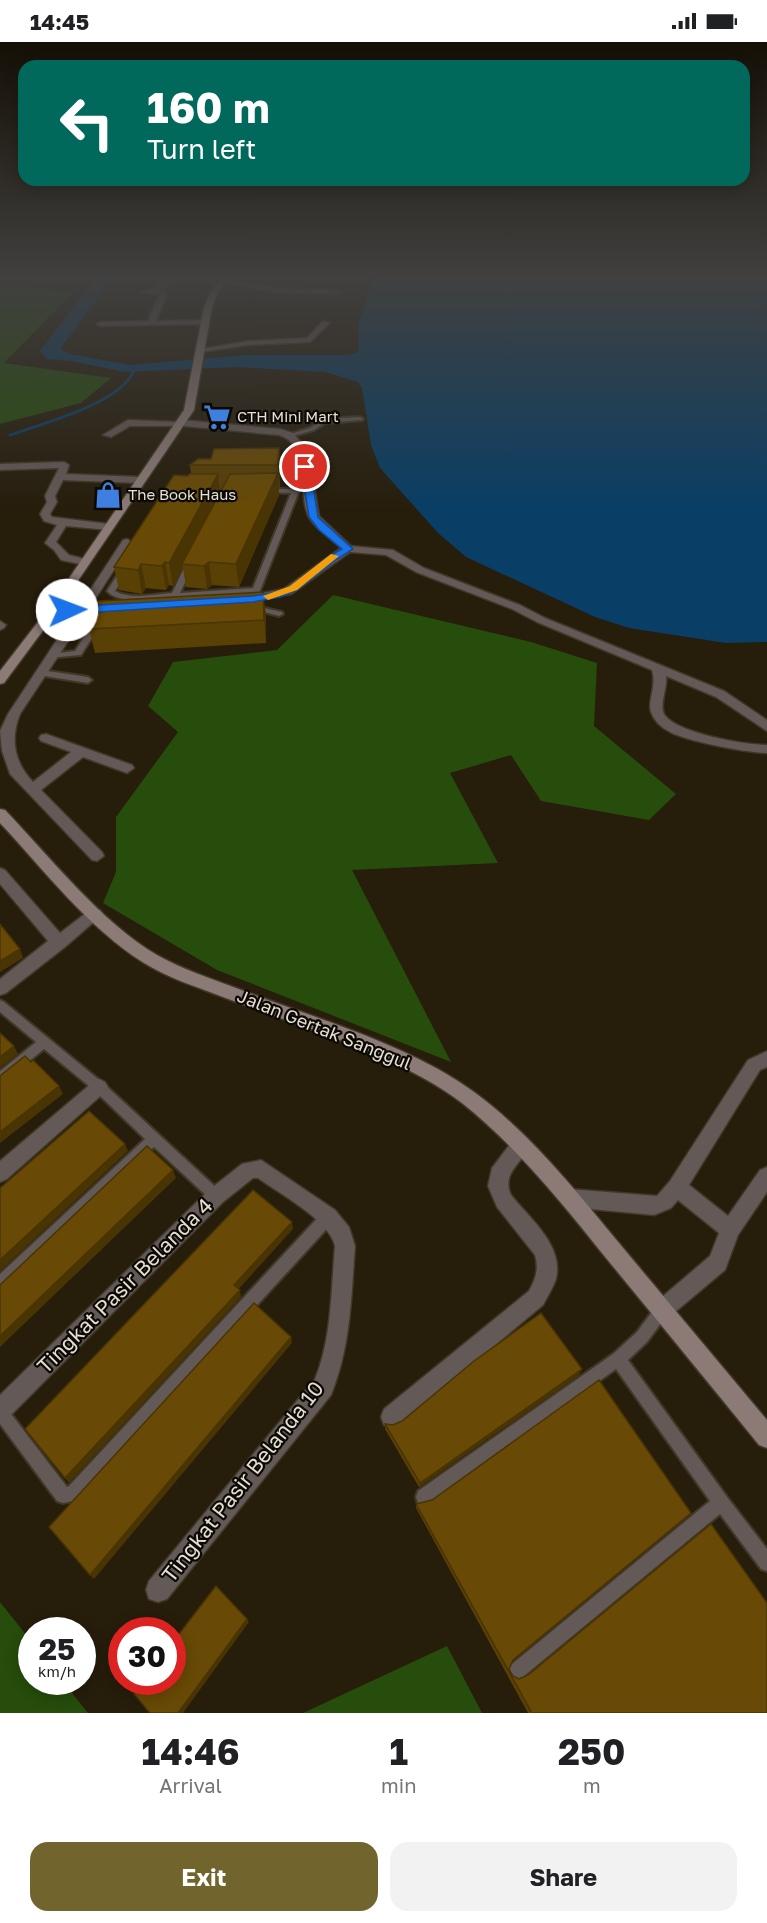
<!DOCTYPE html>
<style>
body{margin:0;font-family:"Golos Text",sans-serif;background:#f2f2f2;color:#202124;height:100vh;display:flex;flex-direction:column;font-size:22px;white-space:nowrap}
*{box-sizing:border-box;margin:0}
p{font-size:20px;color:#757577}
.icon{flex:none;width:33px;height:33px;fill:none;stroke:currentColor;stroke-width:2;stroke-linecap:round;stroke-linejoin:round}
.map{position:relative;height:1671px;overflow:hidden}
.panel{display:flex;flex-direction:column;background:#fff;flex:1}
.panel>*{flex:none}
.banner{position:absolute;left:18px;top:18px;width:732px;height:126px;border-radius:18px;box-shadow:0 3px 15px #0003;background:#00695c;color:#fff;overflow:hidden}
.speed{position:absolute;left:18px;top:1575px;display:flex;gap:12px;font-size:30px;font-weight:700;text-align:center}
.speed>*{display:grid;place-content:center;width:78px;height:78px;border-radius:50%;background:#fff;box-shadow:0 3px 15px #0003;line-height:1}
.speed small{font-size:15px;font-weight:400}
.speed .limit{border:9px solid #d22;background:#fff;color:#111}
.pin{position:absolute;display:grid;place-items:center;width:51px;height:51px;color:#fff;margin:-26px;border:3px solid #fff;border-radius:50%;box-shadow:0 2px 6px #0007}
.me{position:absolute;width:66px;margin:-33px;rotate:88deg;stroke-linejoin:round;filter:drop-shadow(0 0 4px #0008)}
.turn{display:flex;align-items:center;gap:21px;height:126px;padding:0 30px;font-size:27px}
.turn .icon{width:78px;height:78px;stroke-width:2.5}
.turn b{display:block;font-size:42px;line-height:51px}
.eta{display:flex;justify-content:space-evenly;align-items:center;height:102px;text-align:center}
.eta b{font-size:36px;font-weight:700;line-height:42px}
.cta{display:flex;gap:12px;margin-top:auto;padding:12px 30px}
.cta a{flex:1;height:69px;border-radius:18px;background:#71642c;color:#fff;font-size:24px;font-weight:700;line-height:69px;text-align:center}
.cta a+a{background:#f2f2f2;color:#202124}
.status{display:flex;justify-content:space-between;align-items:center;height:42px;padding:0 30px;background:#fff;direction:ltr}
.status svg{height:16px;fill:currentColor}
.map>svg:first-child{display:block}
.green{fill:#264d0b}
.water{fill:#093e66}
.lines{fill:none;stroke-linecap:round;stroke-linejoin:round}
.stream{stroke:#093e66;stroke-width:3}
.lane-casing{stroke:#413827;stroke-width:4}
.street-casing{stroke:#413827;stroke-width:3}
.secondary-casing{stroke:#413827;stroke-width:3}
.lane{fill:#635956;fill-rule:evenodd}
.street{fill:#635956;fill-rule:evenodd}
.secondary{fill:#8b7a75;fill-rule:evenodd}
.wall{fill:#594005}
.shaded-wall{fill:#493404}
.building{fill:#684a06;stroke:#493404;stroke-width:1.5}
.route{fill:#1a73e8;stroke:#114b97;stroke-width:1.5}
.slow{fill:#f59e0b}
.labels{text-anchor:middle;stroke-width:4.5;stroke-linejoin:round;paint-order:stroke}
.far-poi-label{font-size:15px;fill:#e5ded3;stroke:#0c0803;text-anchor:start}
.street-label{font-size:18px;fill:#e5ded3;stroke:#0c0803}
.near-street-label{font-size:21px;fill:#e5ded3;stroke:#0c0803}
</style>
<div class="status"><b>14:45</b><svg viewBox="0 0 49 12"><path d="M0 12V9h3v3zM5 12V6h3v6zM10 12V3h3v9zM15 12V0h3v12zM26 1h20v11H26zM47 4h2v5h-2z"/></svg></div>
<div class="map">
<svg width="767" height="1671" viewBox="0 0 767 1671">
<rect width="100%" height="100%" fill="#261d0b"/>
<path class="green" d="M0,243L73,250L4,321L111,336L81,361L0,382Z
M333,553L531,600L597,621L594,684L676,752L649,778L541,759L511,713L450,731L498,821L352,828L451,1020L217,928L103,861L116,830V775L178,690L148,664L173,620L277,608Z
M0,1560L31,1599L32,1640H63L88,1671H0Z
M447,1604L482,1671H303Z"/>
<path class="water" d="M96,236H113L60,307L70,312L131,323L244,313H345L358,311L359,280L373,236H767V600L726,601L629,586L595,575L466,515L438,491L380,426L371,403L362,346L358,340L325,330L237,325L124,330L72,319L47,317L40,309Z"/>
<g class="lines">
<path class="stream" d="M10,393C41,382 127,360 135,325"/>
<defs>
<path id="lane" d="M360,375L363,377L362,378L325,381L314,388L290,395L287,393L310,386L323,377Z
M266,421L292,423L299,449L256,559H253L249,557L252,551L178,556L175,561H172L168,559L169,556C152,557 119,563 107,549L121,527H124L128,529L115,549C130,558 155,552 172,551L186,522L190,520L194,522L180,551L253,546L291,451L263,450L261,449L265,447H291L287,426L264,424L263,423Z
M264,566L282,570L283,572L279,574L264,570L253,571L249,569L253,567Z
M94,579H100L101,581L81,613L49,616V612L75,609Z
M41,628L88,635L92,638L88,641L38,633V629Z
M0,958L4,960L103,1041L221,1150L223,1154L221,1158L216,1160L211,1158L154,1105L5,1247L0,1249V1232L145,1097L95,1049L44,1007L4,1040L0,1041V1029L36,1000L0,970Z
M328,1169L333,1170L335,1175L333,1180L79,1458L63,1461L57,1459L0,1382V1361L5,1364L67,1445L69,1444L323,1170Z
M662,1261L667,1263L669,1268L667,1273L647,1300L628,1318L727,1455L767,1507V1529L761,1527L720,1472L524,1634L518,1637L512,1634L509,1628L512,1622L710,1459L616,1327L430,1461L424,1463L418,1461L416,1455L418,1449L613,1312L637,1290L657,1263Z"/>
<path id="street" d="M177,236H223L226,238L285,247L338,248L342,250L338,252C321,252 303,252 286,251C251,249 192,226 162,248L167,253L156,279L204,278L208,280L207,282L100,284L96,282L100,280L148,279L159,253L140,250L154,247L162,240Z
M323,279L330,281L310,300L248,303L201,310L197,308L248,299L307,296Z
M128,378L177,380L181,378L280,387L293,391L308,409L319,474L351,504L393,508L424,526L520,563L545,576L724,649L767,678V689L716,655L666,634C668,646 659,661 664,672C675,691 746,703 767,703V711C748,711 686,699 670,690C662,686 654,679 651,670C647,659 657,645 652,628L537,580L512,567L416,530L386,513L350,510L291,552L242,559V555L284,547L341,506C332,497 317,488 310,477C296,456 313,403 279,393L184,384H130L111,395L103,393Z
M64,420L69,423L66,432L141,435L146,438L141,441L63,438L55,454L57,460L50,472L52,475L109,482L114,485L109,488L66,484L56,500L69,513L89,518V522L85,523L61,518L54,508L45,501L57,483L44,479L40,472L47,460L45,454L59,426L0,428V422Z
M127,497L132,500L90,565L93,568L86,572L20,672C10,697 14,720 33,740L71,710L41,699L39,696L41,693L46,692L132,723L134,726L127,731L83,715L41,748L102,810L104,814L97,819L92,818L10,732L2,709L0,689L8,672L74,572H52L46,569L52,566L79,565L123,498Z
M0,579L6,583L4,586L0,588Z
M0,826L5,828L60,891L90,868H100L103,872L65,905L6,951L0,953V937L48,899L0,842Z
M767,1009V1025L760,1028L689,1143L728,1174L760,1128L767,1125V1150L738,1193L725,1228L669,1275L662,1278L655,1275L652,1268L655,1261L710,1214L719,1191L678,1158L671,1166L654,1173L569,1165L562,1162L559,1156L562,1150L569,1147L657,1154L670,1139L748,1018Z
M99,1037L105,1040L108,1045L105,1050L7,1137L0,1140V1119L93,1040Z
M521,1095L528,1097L530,1103C522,1122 501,1131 511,1153C530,1177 564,1203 556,1237C553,1246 547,1255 543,1263L400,1383L392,1386L384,1383L381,1375L384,1367L529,1249C536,1236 539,1227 535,1213L497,1165L488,1144L492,1126L514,1097Z
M261,1118L335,1168L349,1185L355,1204C351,1256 351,1303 331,1353L167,1557L158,1560L149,1557L146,1548L149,1539L315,1337C332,1296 331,1248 335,1204C329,1178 280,1152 258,1136H253L223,1160L8,1376L0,1379V1353L209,1148L242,1122Z"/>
<path id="secondary" d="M222,236H229L218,250L212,265L194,368L56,571L4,641L0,642V629L48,567L184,368L204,265L211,250Z
M0,767L5,768C49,814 103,882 157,913C182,927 209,936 236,946C309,974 411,1003 474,1050C530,1091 575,1148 619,1201C668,1260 718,1319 767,1378V1406L759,1403C708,1340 657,1278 606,1216C562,1161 517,1105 462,1061C401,1014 296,983 223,955C197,945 168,936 144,921C88,886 45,829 0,781Z"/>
</defs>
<use href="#lane" class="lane-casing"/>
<use href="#street" class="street-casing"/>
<use href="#secondary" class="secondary-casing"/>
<use href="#lane" class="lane"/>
<use href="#street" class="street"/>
<use href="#secondary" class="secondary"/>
</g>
<path class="wall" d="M279,406L280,427V445H279V453L239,545L212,543L207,547L186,545L183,526L173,544L169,543L166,548L146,546L142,552L119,548L114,525L188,434L191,432L190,423L211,417Z
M266,573V601L95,611L89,587Z
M579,1333L419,1445L385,1387V1382L393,1383Z
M416,1462L691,1471L512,1619L509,1627L513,1634L519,1637L767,1671H528L416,1466Z"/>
<path class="shaded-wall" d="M279,406L280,427V445L278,423Z
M278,431L279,453L239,545L236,522Z
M218,432L220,454L182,522L183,526L173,544L169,521Z
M165,520L169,543L166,548L162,524Z
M209,520L212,543L207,547L204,524Z
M141,522L146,546L142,552L138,528Z
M263,550L266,573V601L264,578Z
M20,907L23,916L0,930V919Z
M14,1004L18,1012L0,1026V1015Z
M59,1044L63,1052L0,1101V1090Z
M125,1102L128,1109L0,1229V1218Z
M173,1128L176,1136L0,1305V1294Z
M292,1180L293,1187L236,1250L234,1243Z
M240,1248L241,1255L69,1441L65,1436Z
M291,1295L292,1301L94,1537L90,1533Z
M582,1327L579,1333L419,1445L420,1441Z
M691,1471L687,1475L511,1620L513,1618Z
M247,1577L249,1580L183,1671H178Z"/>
<path class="building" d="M279,406L278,423H190L198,417H211L214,407Z
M278,431L236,522L209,520L204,524L182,522L230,432Z
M189,432H218L169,521L165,520L162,524L141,522L138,528L114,525L174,433L188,434Z
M263,550L264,578L89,587L93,563L99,559Z
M0,882L20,907L0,919Z
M0,991L14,1004L0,1015Z
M25,1014L31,1020L33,1018L59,1044L0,1090V1034Z
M89,1069L125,1102L0,1218V1146Z
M147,1104L173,1128L0,1294V1243Z
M253,1148L292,1180L234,1243L240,1248L65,1436L25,1387Z
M254,1261L291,1295L90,1533L49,1485Z
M541,1271L582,1327L420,1441L385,1382L393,1383L402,1379L474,1319Z
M599,1338L691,1471L513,1618L509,1627L513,1634L519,1637L528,1633L711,1482L767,1561V1671H532L416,1462L432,1458Z
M216,1544L247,1577L178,1671H150L134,1652L143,1640H172V1601Z"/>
<linearGradient id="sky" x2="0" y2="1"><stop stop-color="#151006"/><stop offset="0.5" stop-color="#41403f"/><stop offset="1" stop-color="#41403f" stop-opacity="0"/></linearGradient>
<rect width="767" height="470" fill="url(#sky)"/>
<path class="route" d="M305,422L310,425L318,475L353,507L337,517L297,548L280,555L253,560L67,572L61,568L67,565L253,554C266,552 279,551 291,544C309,532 323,516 342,507L319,488L309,475L301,425Z"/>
<path class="slow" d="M331,512L339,514L297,548L268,558L263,554L290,544Z"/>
<defs>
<symbol id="supermarket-bare" viewBox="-9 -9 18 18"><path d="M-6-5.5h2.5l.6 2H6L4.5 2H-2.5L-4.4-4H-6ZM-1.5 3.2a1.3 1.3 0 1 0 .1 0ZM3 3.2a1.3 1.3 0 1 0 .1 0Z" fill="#3f7fe0" stroke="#0c0803" stroke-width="2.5" paint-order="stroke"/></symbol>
<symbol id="shop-bare" viewBox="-9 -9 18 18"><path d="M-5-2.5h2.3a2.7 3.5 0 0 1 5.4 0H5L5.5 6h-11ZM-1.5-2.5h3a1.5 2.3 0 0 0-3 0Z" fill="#3f7fe0" stroke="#0c0803" stroke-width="2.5" paint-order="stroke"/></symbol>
</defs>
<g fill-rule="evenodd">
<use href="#supermarket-bare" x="198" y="356" width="38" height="38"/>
<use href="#shop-bare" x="89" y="434" width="38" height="38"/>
</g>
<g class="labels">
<g class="far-poi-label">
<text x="237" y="380">CTH Mini Mart</text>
<text x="128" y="458">The Book Haus</text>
</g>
<g class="street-label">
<text transform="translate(324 988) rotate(22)" y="6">Jalan Gertak Sanggul</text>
</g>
<g class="near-street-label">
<text transform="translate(125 1244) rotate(-45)" y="7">Tingkat Pasir Belanda 4</text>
<text transform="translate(243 1440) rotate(-52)" y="7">Tingkat Pasir Belanda 10</text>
</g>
</g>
</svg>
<div class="speed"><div>25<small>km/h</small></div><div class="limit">30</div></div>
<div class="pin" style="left:305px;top:425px;background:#d93025"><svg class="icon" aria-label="arrive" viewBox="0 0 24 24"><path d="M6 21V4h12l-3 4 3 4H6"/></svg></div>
<svg class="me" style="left:67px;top:568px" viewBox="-20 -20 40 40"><circle r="19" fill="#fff"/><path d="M0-13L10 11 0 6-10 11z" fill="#1a73e8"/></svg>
<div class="banner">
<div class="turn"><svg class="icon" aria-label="left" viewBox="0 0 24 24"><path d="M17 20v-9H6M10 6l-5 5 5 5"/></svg><div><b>160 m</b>Turn left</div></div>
</div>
</div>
<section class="panel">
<div class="eta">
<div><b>14:46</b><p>Arrival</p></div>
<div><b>1</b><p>min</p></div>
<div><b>250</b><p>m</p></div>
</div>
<div class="cta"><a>Exit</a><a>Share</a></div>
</section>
